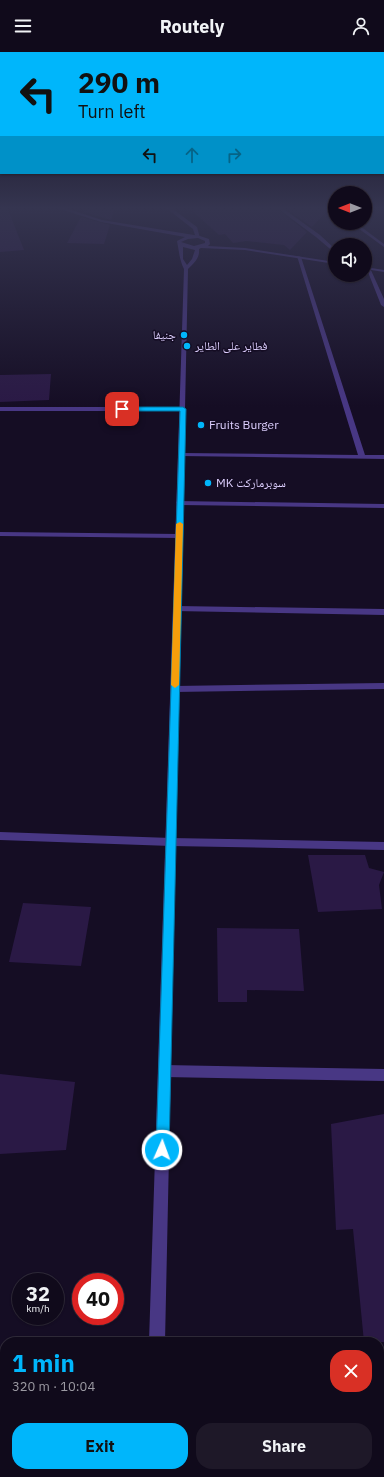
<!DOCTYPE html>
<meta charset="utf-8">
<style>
body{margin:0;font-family:"IBM Plex Sans","Noto Naskh Arabic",sans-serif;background:#1e1828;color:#f1f3f6;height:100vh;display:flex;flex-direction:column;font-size:15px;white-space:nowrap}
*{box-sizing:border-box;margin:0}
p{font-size:13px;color:#9c9aa3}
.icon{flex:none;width:22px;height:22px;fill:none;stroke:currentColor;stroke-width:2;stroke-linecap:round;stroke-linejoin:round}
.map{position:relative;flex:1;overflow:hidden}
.side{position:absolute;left:0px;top:1285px;width:384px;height:140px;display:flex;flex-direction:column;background:#100a1b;border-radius:16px 16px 0 0;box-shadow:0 1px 3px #0004,0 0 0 1px #302b3a}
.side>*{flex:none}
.top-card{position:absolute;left:0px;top:0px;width:384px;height:122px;box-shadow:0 1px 3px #0004,0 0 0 1px #302b3a;background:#00b6fb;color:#111;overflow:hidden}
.needle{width:26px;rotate:270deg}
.controls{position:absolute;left:328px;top:134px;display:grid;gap:8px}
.controls a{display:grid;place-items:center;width:44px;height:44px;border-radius:50%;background:#100a1b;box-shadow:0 1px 3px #0004,0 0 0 1px #302b3a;font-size:20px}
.speed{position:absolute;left:12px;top:1221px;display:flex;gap:8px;font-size:20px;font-weight:700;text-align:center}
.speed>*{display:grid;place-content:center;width:52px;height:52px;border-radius:50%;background:#100a1b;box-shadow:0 1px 3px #0004,0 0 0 1px #302b3a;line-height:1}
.speed small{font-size:10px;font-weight:400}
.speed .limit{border:6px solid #d22;background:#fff;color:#111}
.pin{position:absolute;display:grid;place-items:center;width:34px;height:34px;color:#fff;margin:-17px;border-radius:8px;box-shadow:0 2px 6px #0006}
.me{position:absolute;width:44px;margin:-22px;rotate:2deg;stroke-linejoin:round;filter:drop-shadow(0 0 3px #0008)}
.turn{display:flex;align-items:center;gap:14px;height:84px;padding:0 12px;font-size:18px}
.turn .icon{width:52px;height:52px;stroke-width:2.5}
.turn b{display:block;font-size:28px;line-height:34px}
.lanes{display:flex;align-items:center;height:38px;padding:0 12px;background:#0003;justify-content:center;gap:20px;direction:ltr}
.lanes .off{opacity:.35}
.round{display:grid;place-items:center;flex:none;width:42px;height:42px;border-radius:16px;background:#1e1828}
.headline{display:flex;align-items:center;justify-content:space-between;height:68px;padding:0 12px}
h1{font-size:24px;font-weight:800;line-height:30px;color:#00b6fb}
.cta{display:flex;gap:8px;margin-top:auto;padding:8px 12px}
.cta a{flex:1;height:46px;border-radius:16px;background:#00b6fb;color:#111;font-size:16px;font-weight:800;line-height:46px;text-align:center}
.cta a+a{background:#1e1828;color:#f1f3f6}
header{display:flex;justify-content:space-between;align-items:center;height:52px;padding:0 12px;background:#100a1b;font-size:18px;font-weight:800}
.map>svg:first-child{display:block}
.building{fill:#2a1945}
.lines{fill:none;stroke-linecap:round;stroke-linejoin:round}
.minor{fill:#483784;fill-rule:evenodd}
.tertiary{fill:#483784;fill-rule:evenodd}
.route{fill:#00b6fb;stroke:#0076a3}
.slow{fill:#f59e0b}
.poi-dot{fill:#00b6fb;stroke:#150d24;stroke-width:1.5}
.labels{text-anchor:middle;stroke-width:3;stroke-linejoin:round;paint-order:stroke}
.far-poi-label{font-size:12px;fill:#ded0ff;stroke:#150d24;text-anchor:start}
</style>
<header><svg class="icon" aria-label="menu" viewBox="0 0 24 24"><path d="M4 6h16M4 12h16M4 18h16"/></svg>Routely<svg class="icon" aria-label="person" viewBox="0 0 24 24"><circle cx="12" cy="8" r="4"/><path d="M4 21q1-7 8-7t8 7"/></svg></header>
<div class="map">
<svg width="384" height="1425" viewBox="0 0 384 1425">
<rect width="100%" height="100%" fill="#150d24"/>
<path class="building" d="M0,155H7L24,198L0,200Z
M87,155H115L111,168L84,160Z
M188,155H275L307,180L290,198L284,193L246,189L233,191L225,182L219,183Z
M284,155H328L329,157L312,175Z
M81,165L110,173L104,192L67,191Z
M51,322L49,348L0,350V323Z
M308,803H365L369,816L384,820L379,833L382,857L318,860Z
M23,851L91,855L81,914L9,910Z
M217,876L299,877L304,939L247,938V950H218Z
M0,1022L75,1030L66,1098L0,1102Z
M384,1062V1290H364L353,1177L336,1178L331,1072Z"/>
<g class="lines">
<path class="minor" d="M165,155H170L197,175L200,186H196L193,177Z
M276,155H281L320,183L335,197V201L316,185Z
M329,155H334L335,159Z
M351,171H356L384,192V195Z
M297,204L301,205L365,403H384V407L180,404L179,403L182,401L358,403Z
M366,215L370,216L384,247V255L381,253Z
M0,355H183L186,357L183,359H0Z
M177,449L384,452V456L180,453L176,451Z
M0,480L179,482L183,484L179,486L0,484Z
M177,554L384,557V563L174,559L173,557Z
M384,631V637L175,640L170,637L175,634Z
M0,780L171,786L384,790V798L171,794L0,788Z
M165,1013L384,1017V1029L165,1025L160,1024L158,1019L160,1014Z
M379,1347H384V1363H379Z"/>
<path class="tertiary" d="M54,155H62L102,168L200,184L209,187L210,192L208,194L245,196L335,210V212L245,198L201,196L199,197C200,206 194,211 188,217L165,1290H149L184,217C179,207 179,198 177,189L185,185L101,170ZM198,186L205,189V191L194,194L181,190L188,187ZM183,195L195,198L192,207L187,213L183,207Z
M365,215L384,218V220L365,217Z
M144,1420H162V1425H144Z"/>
</g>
<linearGradient id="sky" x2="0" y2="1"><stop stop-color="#0c0714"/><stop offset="0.44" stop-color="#353550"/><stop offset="1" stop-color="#353550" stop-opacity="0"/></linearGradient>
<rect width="384" height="355" fill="url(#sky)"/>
<path class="route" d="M183,355L186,357L169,1098L167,1103L162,1105L158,1103L156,1098L180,359H122L119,357L122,355Z"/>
<path class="slow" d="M180,470L183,472L179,633L175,636L171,633L176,472Z"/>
<g class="poi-dot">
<circle cx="184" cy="283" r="4"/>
<circle cx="187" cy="294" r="4"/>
<circle cx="201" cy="373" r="4"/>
<circle cx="208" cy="431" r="4"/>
</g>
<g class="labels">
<g class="far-poi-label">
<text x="176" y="287" text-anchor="end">جنيفا</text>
<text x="195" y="298">فطاير على الطاير</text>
<text x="209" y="377">Fruits Burger</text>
<text x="216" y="435">MK سوبرماركت</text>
</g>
</g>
</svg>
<div class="controls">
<a><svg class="needle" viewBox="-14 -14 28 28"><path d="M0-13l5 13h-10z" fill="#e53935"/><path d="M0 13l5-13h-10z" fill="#9c9aa3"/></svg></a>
<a><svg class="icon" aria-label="sound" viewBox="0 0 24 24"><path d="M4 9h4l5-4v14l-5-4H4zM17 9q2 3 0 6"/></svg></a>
</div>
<div class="speed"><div>32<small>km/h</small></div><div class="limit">40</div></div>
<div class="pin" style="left:122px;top:357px;background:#d93025"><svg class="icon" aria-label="arrive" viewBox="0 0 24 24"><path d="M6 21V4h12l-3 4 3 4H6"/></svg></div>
<svg class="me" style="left:162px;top:1098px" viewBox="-20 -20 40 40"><circle r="17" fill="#00b6fb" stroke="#fff" stroke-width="3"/><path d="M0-11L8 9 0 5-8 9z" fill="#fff"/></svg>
<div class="top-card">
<div class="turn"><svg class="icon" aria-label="left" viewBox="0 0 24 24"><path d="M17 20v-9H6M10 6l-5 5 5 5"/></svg><div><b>290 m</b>Turn left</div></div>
<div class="lanes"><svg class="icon" aria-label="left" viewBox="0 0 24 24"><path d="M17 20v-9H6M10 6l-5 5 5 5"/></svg><svg class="icon off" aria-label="ahead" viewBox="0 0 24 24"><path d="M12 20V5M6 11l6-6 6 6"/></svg><svg class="icon off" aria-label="right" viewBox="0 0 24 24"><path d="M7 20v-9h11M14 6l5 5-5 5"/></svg></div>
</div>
<section class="side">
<div class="headline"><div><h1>1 min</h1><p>320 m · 10:04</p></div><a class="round" style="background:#d93025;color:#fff"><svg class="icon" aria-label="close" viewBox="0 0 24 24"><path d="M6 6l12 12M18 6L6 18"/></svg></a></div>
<div class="cta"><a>Exit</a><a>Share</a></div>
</section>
</div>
